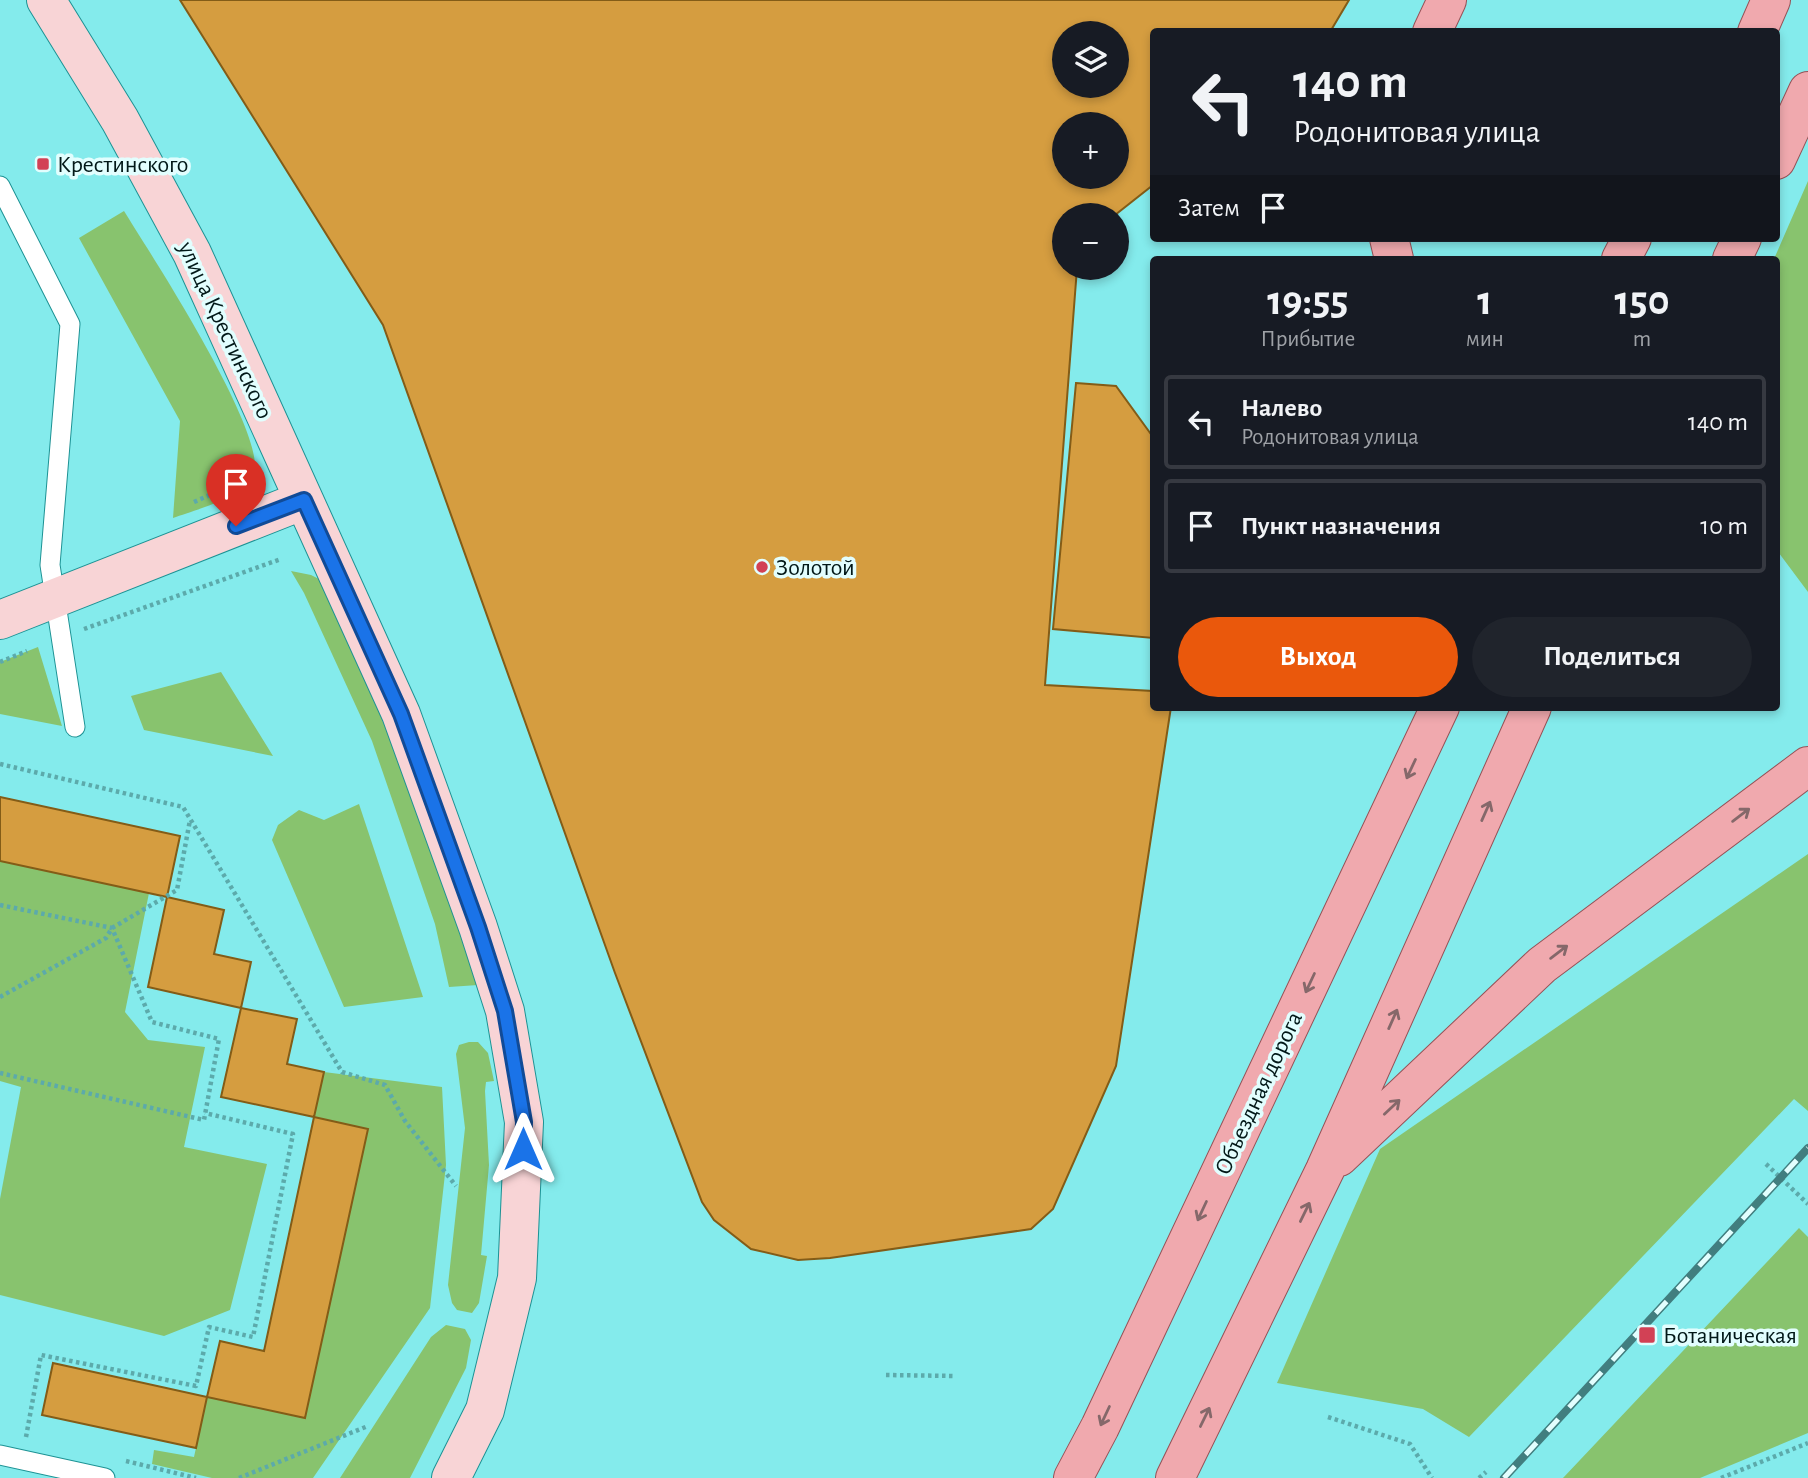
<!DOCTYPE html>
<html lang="ru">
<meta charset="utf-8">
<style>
body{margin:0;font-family:"Alegreya Sans",sans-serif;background:#20242c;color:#f1f3f6;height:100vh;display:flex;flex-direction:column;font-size:26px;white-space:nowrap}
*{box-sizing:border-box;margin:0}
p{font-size:23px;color:#9ea1a6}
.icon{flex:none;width:38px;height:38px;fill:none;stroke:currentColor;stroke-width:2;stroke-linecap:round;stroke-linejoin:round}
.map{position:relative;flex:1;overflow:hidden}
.sheet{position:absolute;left:1150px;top:256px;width:630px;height:455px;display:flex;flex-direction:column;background:#171b24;border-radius:7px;box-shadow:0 4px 10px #0003}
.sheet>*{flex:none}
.guide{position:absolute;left:1150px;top:28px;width:630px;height:214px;border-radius:7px;box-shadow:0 4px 10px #0003;background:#171b24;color:#f1f3f6;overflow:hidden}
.controls{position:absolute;left:1052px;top:21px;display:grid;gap:14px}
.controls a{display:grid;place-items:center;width:77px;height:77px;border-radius:50%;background:#171b24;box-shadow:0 4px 10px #0003;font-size:35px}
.pin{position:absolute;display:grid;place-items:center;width:60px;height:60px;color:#fff;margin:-72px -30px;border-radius:50% 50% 50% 0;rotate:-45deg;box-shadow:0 0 7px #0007}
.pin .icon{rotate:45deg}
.me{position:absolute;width:77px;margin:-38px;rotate:0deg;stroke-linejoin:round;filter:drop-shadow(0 0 5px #0008)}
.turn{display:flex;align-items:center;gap:24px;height:147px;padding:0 28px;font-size:32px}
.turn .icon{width:91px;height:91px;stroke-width:2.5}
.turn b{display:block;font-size:49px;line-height:60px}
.then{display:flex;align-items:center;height:66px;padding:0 28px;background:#0003;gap:14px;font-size:26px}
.eta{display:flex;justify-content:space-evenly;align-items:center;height:119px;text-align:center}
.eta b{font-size:42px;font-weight:700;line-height:49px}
.action{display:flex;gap:14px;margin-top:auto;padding:14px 28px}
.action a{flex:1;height:80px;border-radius:42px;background:#ea580c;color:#fff;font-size:28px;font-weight:700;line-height:80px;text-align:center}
.action a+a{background:#20242c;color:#f1f3f6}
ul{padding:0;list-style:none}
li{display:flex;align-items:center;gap:21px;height:94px;margin:0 14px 10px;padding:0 14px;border:4px solid #363941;border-radius:7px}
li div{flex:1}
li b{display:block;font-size:26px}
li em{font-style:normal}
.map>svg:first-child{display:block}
.green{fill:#88c36e}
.building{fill:#d59d40;stroke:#835c17;stroke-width:2;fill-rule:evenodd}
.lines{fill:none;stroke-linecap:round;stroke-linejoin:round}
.lane-casing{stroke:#1d9294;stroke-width:21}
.secondary-casing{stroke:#1d9294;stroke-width:40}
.primary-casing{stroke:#965156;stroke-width:40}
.path{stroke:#5caaab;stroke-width:4.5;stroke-dasharray:3.5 3.5;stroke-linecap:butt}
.lane{stroke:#fff;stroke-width:19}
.secondary{stroke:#f8d4d6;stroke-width:38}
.primary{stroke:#f0a9ae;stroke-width:38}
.rail-casing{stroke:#417e7f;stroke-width:8}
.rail{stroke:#e2fefe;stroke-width:5;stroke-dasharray:16;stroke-linecap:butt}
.oneway{stroke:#85686a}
.route-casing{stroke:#114b97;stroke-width:18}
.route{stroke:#1a73e8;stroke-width:12}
.poi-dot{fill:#d24155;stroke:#e2fefe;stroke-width:2.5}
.labels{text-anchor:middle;stroke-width:7;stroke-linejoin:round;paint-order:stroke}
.poi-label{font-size:24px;fill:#021818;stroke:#e2fefe;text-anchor:start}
.street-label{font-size:24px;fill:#021818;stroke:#e2fefe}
</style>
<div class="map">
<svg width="1808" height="1478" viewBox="0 0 1808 1478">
<rect width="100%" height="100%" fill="#84ebec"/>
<path class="green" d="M1808,181V592L1776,549V259H1774Z
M124,211C148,250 274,442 253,478C241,498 195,510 173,518L180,421L79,238Z
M291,571L311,575L325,582L420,811L478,985L449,987L435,924L372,741L304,593Z
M38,647L62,726L0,714V662Z
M221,672L273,756L144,730L131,696Z
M359,804L423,997L344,1007L272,840L278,825L299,810L324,820Z
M1808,854V1111L1794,1099L1469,1437L1423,1409L1277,1383L1380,1149Z
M0,861L149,893L125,1012L148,1040L205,1047L184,1147L267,1164L230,1310L164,1336L0,1295V1199L21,1087L0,1081Z
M469,1042H478L488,1053L494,1081L486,1082L485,1091L489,1165L481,1255L487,1256L479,1303L472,1313L457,1310L452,1303L448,1285L465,1128L456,1054L459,1045Z
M324,1072L442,1087L446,1165L430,1308L313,1478H212L152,1464L154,1450L194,1457L207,1397L305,1418L368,1129L314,1117Z
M1799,1228L1808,1237V1433L1700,1478H1563Z
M446,1325L465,1329L471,1340L466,1368L410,1478H340L431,1337Z"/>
<path class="building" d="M180,0H1349L1330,32H1153V185L1115,215H1064V268H1077L1045,685L1153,691V707H1171L1116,1066L1053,1209L1031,1229L830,1258L798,1260L751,1249L714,1220L702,1202L615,973L383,325ZM1064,33H1116V86H1064ZM1064,124H1116V177H1064Z
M1076,383L1116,386L1153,437L1151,488L1153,638L1053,629Z
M0,797L180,836L167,897L0,861Z
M167,897L224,910L214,954L251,962L241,1008L148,987Z
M241,1008L297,1019L287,1064L324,1072L314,1117L221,1097Z
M314,1117L368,1129L305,1418L207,1397L220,1341L264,1351Z
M53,1363L207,1397L196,1448L42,1415Z"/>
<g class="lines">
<defs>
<path id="lane" d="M0,186L70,324L50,565L75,727
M0,1455L105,1478"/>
<path id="secondary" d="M46,0L120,120L192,253L401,714L478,927L505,1011L524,1122L517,1278L485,1410L451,1478
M0,620L304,500"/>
<path id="primary" d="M1432,32L1447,0
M1757,32L1771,0
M1776,160L1808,91
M1389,238L1394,259
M1621,259L1632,238
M1732,259L1742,238
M1339,1157L1542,965L1808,766
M1073,1478L1100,1427L1440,707
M1175,1478L1325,1170L1532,707"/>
</defs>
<use href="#lane" class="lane-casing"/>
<use href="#secondary" class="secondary-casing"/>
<use href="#primary" class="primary-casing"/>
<path class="path" d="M194,502L246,479
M84,629L281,559
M0,662L27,651
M0,764L183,807L342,1072L385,1085L405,1121L456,1186
M0,905L112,928L152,1022L219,1039L204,1120L0,1073
M0,997L106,938L112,928L177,890L190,820
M1766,1164L1808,1204
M886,1375L955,1376
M1328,1417L1410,1444L1432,1478
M26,1437L41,1355L196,1386L209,1327L253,1337L293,1134L205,1113
M126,1461L196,1478
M239,1478L368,1426
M1479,1478L1486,1472
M1721,1478L1808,1443"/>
<use href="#lane" class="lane"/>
<use href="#secondary" class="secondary"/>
<use href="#primary" class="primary"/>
<defs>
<path id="rail" d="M1504,1478L1808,1148"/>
</defs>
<use href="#rail" class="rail-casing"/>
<use href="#rail" class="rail"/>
</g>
<defs><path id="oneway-shaft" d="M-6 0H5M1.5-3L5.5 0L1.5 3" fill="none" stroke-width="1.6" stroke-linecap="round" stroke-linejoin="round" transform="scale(1.75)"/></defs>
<g class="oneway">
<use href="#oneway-shaft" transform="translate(1411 769) rotate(115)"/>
<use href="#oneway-shaft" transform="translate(1486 811) rotate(-66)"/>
<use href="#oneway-shaft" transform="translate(1741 815) rotate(-37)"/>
<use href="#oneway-shaft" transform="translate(1559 952) rotate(-37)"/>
<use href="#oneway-shaft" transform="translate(1310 983) rotate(115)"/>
<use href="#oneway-shaft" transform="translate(1393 1019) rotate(-66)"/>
<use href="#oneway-shaft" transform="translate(1392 1107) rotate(-43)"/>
<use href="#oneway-shaft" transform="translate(1202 1211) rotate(115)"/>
<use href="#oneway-shaft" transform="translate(1305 1212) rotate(-64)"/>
<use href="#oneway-shaft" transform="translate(1105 1416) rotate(115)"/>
<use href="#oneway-shaft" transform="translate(1205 1417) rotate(-64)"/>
</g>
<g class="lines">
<defs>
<path id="route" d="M236,526L304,500L401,714L478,927L505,1011L524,1122L523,1149"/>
</defs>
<use href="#route" class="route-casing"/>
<use href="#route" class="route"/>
</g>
<g class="poi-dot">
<rect x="36" y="157" width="14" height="14" rx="3.5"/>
<circle cx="762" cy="567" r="7"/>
<rect x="1638" y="1326" width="18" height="18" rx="3.5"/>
</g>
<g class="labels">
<g class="poi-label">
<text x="57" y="172">Крестинского</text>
<text x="776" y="575">Золотой</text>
<text x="1663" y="1343">Ботаническая</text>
</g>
<g class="street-label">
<text transform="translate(226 330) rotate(65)" y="8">улица Крестинского</text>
<text transform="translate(1258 1093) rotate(-65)" y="8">Объездная дорога</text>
</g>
</g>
</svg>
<div class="controls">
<a><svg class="icon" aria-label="layers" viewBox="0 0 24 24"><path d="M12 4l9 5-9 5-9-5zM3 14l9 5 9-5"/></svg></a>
<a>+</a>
<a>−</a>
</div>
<div class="pin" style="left:236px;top:526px;background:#d93025"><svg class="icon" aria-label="arrive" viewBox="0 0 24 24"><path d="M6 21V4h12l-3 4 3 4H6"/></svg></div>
<svg class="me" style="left:523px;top:1149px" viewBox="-20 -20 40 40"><path d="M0-17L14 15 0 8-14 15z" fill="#1a73e8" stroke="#fff" stroke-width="4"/></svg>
<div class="guide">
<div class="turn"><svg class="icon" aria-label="left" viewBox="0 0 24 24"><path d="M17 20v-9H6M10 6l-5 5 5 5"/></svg><div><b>140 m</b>Родонитовая улица</div></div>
<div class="then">Затем<svg class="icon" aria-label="arrive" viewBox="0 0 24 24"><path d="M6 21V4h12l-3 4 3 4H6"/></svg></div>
</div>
<section class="sheet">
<div class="eta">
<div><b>19:55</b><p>Прибытие</p></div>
<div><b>1</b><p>мин</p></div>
<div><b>150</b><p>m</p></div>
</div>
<ul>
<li><svg class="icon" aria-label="left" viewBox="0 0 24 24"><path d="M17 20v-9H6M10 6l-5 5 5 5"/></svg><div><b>Налево</b><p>Родонитовая улица</p></div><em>140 m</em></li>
<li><svg class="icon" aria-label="arrive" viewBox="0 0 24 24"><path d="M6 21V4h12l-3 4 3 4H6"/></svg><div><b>Пункт назначения</b></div><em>10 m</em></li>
</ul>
<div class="action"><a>Выход</a><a>Поделиться</a></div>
</section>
</div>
